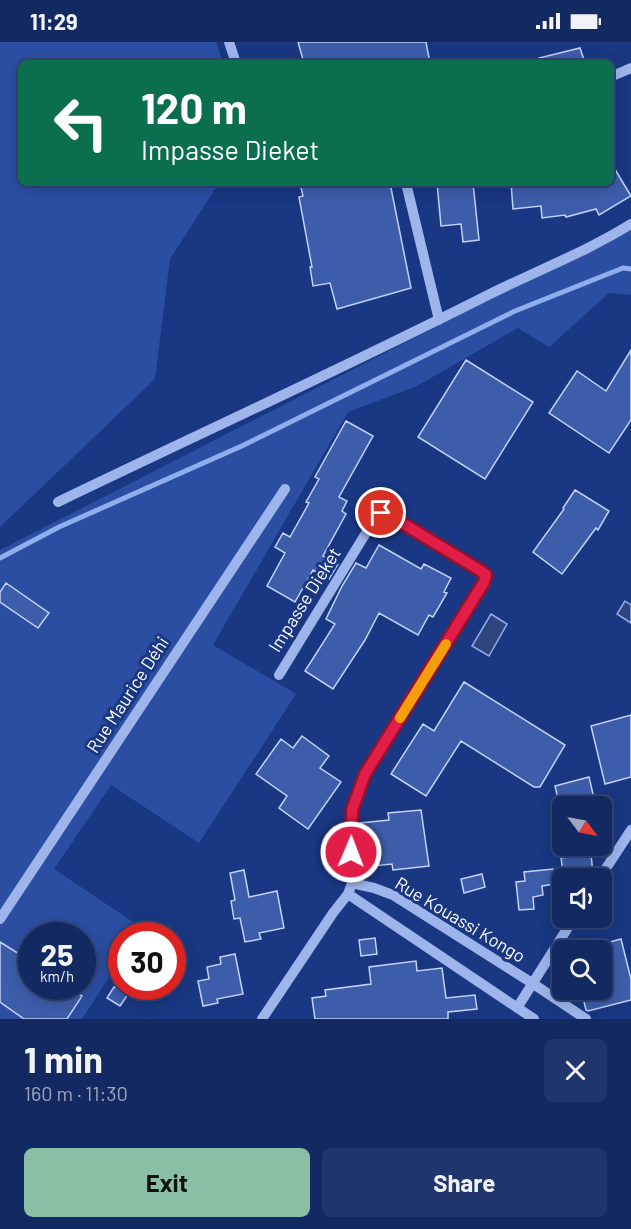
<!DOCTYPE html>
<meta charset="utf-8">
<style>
body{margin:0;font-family:Barlow,sans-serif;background:#20356b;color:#f1f3f6;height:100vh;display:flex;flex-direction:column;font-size:22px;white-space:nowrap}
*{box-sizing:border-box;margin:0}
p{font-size:20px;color:#9da6be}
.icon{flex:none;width:33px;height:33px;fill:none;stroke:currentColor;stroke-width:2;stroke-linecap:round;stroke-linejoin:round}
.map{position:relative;height:977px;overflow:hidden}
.panel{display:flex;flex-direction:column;background:#132962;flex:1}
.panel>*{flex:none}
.hud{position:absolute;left:18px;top:18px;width:596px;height:126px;border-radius:9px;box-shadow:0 3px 15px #0003,0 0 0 2px #324577;background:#0b6e4f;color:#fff;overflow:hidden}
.needle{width:39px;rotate:122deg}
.buttons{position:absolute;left:552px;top:754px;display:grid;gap:12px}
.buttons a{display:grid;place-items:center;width:60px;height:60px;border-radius:9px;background:#132962;box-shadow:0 3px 15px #0003,0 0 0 2px #324577;font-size:30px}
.speed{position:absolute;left:18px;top:880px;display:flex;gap:12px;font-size:30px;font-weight:700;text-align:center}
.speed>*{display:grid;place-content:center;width:78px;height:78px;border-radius:50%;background:#132962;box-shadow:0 3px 15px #0003,0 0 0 2px #324577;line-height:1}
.speed small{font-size:15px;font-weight:400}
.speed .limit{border:9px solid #d22;background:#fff;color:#111}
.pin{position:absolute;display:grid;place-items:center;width:51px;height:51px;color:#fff;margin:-26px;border:3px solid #fff;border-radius:50%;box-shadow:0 2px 6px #0007}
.me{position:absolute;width:66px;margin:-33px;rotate:1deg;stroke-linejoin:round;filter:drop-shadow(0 0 4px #0008)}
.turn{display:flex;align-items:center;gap:21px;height:126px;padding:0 24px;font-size:27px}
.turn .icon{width:78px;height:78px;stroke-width:2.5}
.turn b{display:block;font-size:42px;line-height:51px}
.round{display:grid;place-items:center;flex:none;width:63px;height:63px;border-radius:9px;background:#20356b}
.head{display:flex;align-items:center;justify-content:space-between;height:102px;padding:0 24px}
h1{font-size:36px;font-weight:700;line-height:45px}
.cta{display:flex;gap:12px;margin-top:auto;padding:12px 24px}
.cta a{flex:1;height:69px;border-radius:9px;background:#8abfa5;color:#111;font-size:24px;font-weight:700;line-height:69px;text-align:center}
.cta a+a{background:#20356b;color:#f1f3f6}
.status{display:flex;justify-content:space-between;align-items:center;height:42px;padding:0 30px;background:#132962;direction:ltr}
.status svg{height:16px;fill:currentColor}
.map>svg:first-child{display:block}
.green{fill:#2c4ea2;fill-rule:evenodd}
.water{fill:#2e457d;stroke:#90adee;stroke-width:1.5}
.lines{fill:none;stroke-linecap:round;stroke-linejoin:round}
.stream{stroke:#90adee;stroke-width:5}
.building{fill:#3d5daa;stroke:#c2d2f8;stroke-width:1.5}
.minor{stroke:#9db5eb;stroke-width:10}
.route-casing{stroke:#92132f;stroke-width:15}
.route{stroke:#e11d48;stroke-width:10}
.slow{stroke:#f59e0b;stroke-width:10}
.labels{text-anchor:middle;stroke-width:6;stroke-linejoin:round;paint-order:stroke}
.street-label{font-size:18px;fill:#fff;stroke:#193782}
</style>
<div class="status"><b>11:29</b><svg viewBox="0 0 49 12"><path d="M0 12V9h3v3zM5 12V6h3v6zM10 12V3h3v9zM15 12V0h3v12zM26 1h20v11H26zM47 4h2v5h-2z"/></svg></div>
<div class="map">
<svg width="631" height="977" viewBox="0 0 631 977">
<rect width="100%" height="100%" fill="#193782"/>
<path class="green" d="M0,0H216L223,21H21V141H219L170,217L155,337L0,485Z
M631,185V253L609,251L549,305L518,286L417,344L348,370L213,603L296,652L199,801L111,743L54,827L142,886L137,894H122L121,917L82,977H0V508ZM32,894H82V945H32Z"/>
<path class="water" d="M625,559L631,563V581L617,572Z
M491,572L507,582L489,614L472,604Z"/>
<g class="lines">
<path class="stream" d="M0,516L59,485L244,403L515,269L623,226L631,227"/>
</g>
<path class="building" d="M298,0H426L430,21H304Z
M580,6L585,21H540L539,16Z
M610,119L631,154L599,173L596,167L566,175L565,173L542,176L541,164L513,167L511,141H610Z
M300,141H390L411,246L337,267L330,241L313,244L310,225H312L299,155L303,154Z
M437,141H473L479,198L463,200L461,182L441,184Z
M631,308V378L609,411L549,371L577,329L606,349Z
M466,318L533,360L485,437L418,395Z
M346,379L373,394L339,455L347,459L342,469L346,472L323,514L338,522L329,537L313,528L295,560L267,544L285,511L275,505L283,491L290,495L309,461L306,460L319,437L315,435Z
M575,448L609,469L598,488L596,486L562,532L533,510L564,467L563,466Z
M379,503L421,527L424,522L451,536L444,550L447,551L433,575L429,573L418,593L379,571L365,598L333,647L305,629L335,582L326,577L342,544L356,521L366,526Z
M6,541L49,571L38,586L0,560V550Z
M464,640L565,703L540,745H534L461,699L426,754L391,732L423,682L434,689Z
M631,673V735L605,742L591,684Z
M302,694L329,714L320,726L341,740L308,787L279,766L287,754L256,732L281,697L293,706Z
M589,735L596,765H560L555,744Z
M421,768L429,824L393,828L392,822L362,825L360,781L389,778L388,771Z
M591,812L593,832L592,837H564L561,816Z
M553,827L555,842L542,844L543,853L533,855L534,867L519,868L516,840L525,839L524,830Z
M244,828L249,855L277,849L284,886L259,891L261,897L245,900L240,876L234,877L231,859L235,858L230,831Z
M482,832L485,845L464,851L461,837Z
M375,896L377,912L361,914L359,898Z
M621,897L631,937V958L588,969L586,968L581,948H602V902Z
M0,900L32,920V945H68L82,954L67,977H24L0,960Z
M235,912L243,952L217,957L218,961L203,964L198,939L209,937L207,925L221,922L220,915Z
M416,919L417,929L442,926L446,956L475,953L477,967L448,970V977H315L312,956L326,954L325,948L371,942L369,925Z
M114,945H133L120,964L107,956Z"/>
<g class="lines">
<path class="minor" d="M229,0L236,21
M610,35L631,26
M406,141L439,278
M58,460C201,391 346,325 488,253C536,229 586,210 631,182
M279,633L377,473L381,470L389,473L481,529L486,533L484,540L365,732L352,768V841
M599,837L631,788
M348,852L534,977
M0,877L285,447
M517,966L574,876
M262,977L333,871L348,852L352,841L374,846L393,853L532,941L586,977"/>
</g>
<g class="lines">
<defs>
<path id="route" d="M351,810L352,768L365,732L484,540L486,533L481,529L389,473L381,471"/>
</defs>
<use href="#route" class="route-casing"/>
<use href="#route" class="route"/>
<path class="slow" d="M400,676L446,602"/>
</g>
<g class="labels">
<g class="street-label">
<text transform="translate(305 558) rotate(-58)" y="6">Impasse Dieket</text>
<text transform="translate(128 653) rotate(-57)" y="6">Rue Maurice Déhi</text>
<text transform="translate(460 878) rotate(31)" y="6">Rue Kouassi Kongo</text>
</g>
</g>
</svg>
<div class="buttons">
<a><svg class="needle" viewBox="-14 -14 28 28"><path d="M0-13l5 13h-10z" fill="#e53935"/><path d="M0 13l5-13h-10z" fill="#9da6be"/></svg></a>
<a><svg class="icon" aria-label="sound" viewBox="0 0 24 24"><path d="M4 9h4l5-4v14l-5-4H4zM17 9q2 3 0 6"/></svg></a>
<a><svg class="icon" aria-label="search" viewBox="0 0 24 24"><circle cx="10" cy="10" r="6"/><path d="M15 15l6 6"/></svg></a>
</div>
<div class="speed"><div>25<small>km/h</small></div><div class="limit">30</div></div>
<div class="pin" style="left:381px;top:471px;background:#d93025"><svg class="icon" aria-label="arrive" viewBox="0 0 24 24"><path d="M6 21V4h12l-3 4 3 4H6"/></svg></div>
<svg class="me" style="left:351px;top:810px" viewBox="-20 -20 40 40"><circle r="17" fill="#e11d48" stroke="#fff" stroke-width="3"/><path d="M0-11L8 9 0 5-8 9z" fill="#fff"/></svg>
<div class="hud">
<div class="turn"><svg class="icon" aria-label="left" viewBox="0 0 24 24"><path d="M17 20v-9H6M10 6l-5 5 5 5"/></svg><div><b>120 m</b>Impasse Dieket</div></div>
</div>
</div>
<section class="panel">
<div class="head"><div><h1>1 min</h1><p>160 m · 11:30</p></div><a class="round"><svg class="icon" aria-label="close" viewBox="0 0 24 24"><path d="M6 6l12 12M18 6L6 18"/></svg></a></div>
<div class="cta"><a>Exit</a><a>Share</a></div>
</section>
